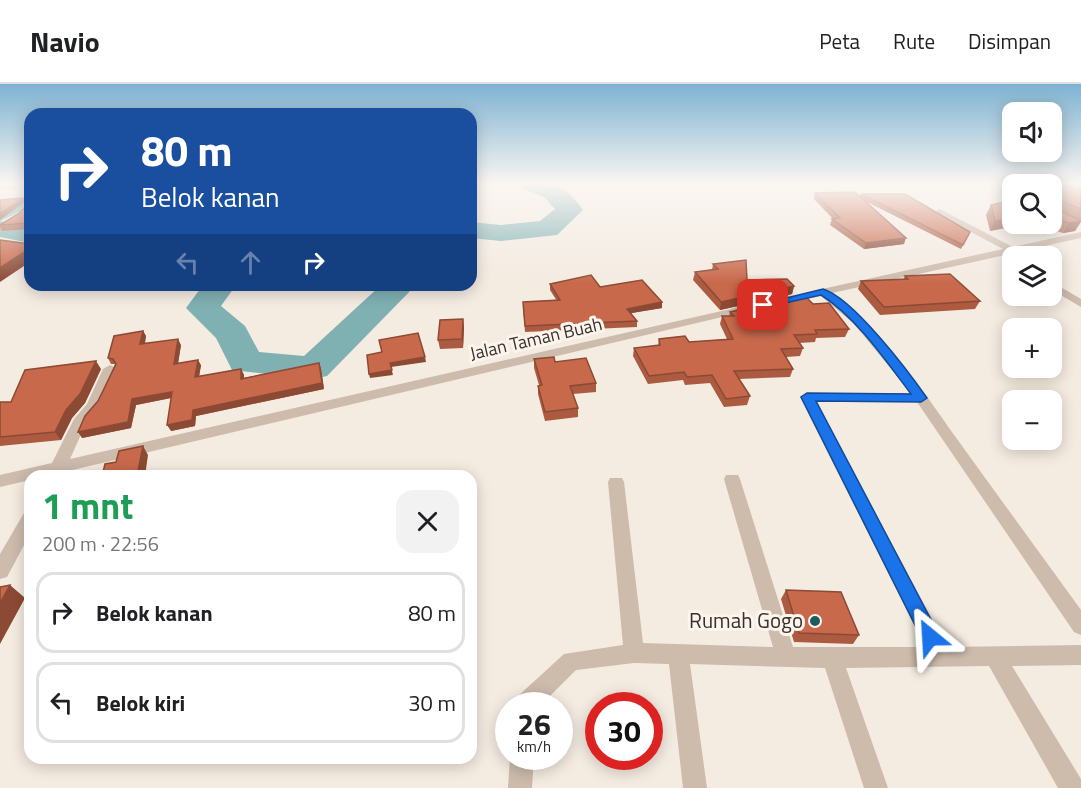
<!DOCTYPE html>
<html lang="id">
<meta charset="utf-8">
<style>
body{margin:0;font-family:"Titillium Web",sans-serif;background:#f2f2f2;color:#202124;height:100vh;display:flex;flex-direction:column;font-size:22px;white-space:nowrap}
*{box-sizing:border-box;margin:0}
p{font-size:20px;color:#757577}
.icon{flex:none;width:33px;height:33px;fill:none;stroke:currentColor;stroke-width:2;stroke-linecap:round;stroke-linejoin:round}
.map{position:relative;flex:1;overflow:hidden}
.details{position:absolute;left:24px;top:386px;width:453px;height:294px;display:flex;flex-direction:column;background:#fff;border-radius:18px;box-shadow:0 3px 15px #0003}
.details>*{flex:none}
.hud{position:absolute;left:24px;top:24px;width:453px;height:183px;border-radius:18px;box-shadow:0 3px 15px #0003;background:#1a4fa0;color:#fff;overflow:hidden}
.tools{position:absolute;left:1002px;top:18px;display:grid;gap:12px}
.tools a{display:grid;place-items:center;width:60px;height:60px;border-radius:12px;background:#fff;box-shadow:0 3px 15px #0003;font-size:30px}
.speed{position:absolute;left:495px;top:608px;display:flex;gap:12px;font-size:30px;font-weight:700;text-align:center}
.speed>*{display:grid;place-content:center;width:78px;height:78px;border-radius:50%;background:#fff;box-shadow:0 3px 15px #0003;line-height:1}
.speed small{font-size:15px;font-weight:400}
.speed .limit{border:9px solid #d22;background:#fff;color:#111}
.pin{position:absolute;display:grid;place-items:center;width:51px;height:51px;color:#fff;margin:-26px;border-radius:12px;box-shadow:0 3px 9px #0006}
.me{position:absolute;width:66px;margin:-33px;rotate:333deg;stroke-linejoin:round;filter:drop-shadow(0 0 4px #0008)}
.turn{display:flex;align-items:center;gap:21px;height:126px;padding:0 18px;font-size:27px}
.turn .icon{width:78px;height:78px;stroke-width:2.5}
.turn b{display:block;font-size:42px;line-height:51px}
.lanes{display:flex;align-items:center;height:57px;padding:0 18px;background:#0003;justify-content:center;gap:30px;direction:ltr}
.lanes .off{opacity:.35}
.round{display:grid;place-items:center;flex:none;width:63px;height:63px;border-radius:18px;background:#f2f2f2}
.overview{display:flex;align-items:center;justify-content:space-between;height:102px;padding:0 18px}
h1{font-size:36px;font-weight:700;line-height:45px;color:#1e9e55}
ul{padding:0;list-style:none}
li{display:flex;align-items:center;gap:18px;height:81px;margin:0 12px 9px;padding:0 6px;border:3px solid #e0e0e0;border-radius:18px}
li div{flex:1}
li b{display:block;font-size:22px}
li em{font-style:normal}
header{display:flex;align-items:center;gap:36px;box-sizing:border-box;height:84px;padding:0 30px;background:#fff;border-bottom:2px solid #e0e0e0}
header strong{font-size:28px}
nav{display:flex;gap:33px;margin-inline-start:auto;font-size:21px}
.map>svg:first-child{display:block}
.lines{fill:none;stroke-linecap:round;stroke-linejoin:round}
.stream{fill:#7fb0b2;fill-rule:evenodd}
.river{fill:#7fb0b2;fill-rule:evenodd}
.minor{fill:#cdbbac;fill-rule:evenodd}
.wall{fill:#ac5a40}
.shaded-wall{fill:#8c4a34}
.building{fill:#c8694b;stroke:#8c4a34;stroke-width:1.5}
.route{fill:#1a73e8;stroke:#114b97;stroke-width:1.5}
.poi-dot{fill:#1f5a5e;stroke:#fbf5ee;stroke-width:2}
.labels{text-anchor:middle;stroke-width:6;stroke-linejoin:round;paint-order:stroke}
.street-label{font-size:18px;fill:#3b302b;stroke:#fbf5ee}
.near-poi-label{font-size:21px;fill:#3b302b;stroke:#fbf5ee;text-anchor:end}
</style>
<header>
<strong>Navio</strong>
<nav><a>Peta</a><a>Rute</a><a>Disimpan</a></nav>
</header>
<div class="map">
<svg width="1081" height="704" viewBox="0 0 1081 704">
<rect width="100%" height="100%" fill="#f4ebe1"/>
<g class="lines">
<path class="stream" d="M30,104C30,124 16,130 0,137V134L20,122L28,105Z"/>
<path class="river" d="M520,100C552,100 563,97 583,126L557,151L501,157L471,154V138L501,141L540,137L555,125L544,113L524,105Z
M0,137L30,143V159L0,153Z
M203,201H236L221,222L245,242L259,268L304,272L381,201H416L327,292L313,295L232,286L216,254L186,224Z"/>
<path class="minor" d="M0,100H30V103L0,106Z
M940,125L1013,163L1081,148V154L1021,167V171L1010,170L832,209C884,247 920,303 957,355C998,412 1040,469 1081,526V551L1074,548L917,318H816L947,563L1081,561V581L1012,582L1081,695V704H1058L989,582L846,584L888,704H864L825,584L690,580L707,704H683L669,580L634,579L576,586L541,621H514L517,613L564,570L623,561L608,398L610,394H622L624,398L643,559L773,563L724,395L726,391H738L740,395L793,563H925L800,313L807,309H911L854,240L821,212L786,219L780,216L786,213L1003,165L937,130V126Z
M1052,198L1081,215V223L1052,206Z
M748,221L754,224L752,226L64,388L62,392H30V396L0,403V391L52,379L74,335L87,320L103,285L110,281L117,285L100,322L87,337L70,375Z
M30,427V450L7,493L0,495V470L24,429Z
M510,672H534L532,704H508Z"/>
</g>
<path class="wall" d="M1045,100H1081V138L1075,147L1063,149L1034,140H1052V107L1059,106L1052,103V100Z
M815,109L860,112L861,110L970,148L961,165L865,117L904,160L864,165L830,141L832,135H833L814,115Z
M30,111V145L2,147L0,143V141L18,130L28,120Z
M1012,116L990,147L986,131L991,121Z
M713,180L747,196L794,202L792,210L720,226L693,196L695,188L712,186Z
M905,192L980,217L975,225L880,231L858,205L861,197L903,196Z
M550,200L600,203L662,218V224L631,229L637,237V243L525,248L523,223L557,217L550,206Z
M813,220L849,245L845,253L816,254L815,258L799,259L803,264L800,272L786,273L793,285L790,293L739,295L750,312L747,321L724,323L710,299L685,301L683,296L648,300L633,272L634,264L658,262L659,255L689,258L727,255L720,240L722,232H729L730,228Z
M463,235L464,244L463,264L440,265L438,256Z
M143,247L146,252L145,260L181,261L178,279L201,281L199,292L241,285L244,291V294L319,279L321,285L324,305L196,332L195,342L171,347V314L136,321L131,344L82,354L115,280H111L108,274Z
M534,275L555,278L596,299V308L573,310L578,324V333L545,337L538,310V302L539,301L534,284Z
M101,285L85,319L72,334L61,356L0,362V318H11Z
M786,506L859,551L853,560L794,558L781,515Z"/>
<path class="shaded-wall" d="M23,114L25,118L0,136V130Z
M1012,134V140H1028L990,147L995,137Z
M1081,137L1075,147L1063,149L1069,139Z
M906,154L904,160L864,165L866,159Z
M30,164V178L0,198V184Z
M794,202L792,210L720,226L721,218Z
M662,218V224L626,230L627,225Z
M463,235L464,244L463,264L462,255Z
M143,247L146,252L143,266L140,260Z
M178,255L181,261L177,286L174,280Z
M425,273L426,278L391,283L393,291L370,294L369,290L390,279Z
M198,276L201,281L198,299L195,293Z
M96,277L101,285L85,319L72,334L61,356L55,348L66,326Z
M319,279L321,285L324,305L196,332L195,342L171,347L167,341L193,326Z
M241,285L244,291V301L241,295Z
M172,308L176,313L136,321L131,344L82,354L78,348L132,315Z
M143,362L148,371L145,392H137Z
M10,501L25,514L0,560V519Z"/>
<path class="building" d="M1074,100H1081V125L1057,115V125L1081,137L1069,139L1052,133V107L1077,101Z
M855,108L906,154L866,159L832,135L840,134L815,109Z
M861,110H905L970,148L963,161Z
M29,111H30V139L0,141L18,130L28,120Z
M23,114L0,130V116Z
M1012,116V134L995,137L991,121Z
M0,156L30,160V164L0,184Z
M746,176L747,196L787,195L794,202L721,218L695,188L718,185L713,180Z
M950,190L980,217L884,223L861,197L908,195L905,192Z
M591,191L600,203L642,196L662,218L627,225L637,237L525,242L523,218L560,216L550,200Z
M804,211L813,220L829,219L849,245L815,246L817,250L794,251L803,264L781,265L793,285L734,287L750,312L726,315L712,291L687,293L684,288L649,292L634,264L660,261L659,255L685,252L689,258L733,255L722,232H734L730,228Z
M463,235L462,255L438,256L440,236Z
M143,247L140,260L178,255L174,280L198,276L195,293L241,285V295L319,279L322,299L193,326L192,336L167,341L172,308L132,315L128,338L78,348L85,332L98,317L116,280L113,275L108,274L114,252Z
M418,249L425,273L390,279L392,286L369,290L367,271L382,268L379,256Z
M554,273L555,278L586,274L596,299L570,302L578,324L545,328L538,302L542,301L534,275Z
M96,277L80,310L66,326L55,348L0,353V318H11L25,286Z
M143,362L137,392H102L105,380L116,378L119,367Z
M10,501L0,519V503Z
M786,506L841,508L859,551L799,549Z"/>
<linearGradient id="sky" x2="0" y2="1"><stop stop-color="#7eb2d2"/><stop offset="0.5" stop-color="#faf6f2"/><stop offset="1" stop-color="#faf6f2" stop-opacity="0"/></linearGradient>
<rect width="1081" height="199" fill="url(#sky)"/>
<path class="route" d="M823,205C853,214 908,287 927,314L921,318L816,317L937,547L940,553L937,559L930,562L924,559L801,313L807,309L911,310C886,277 856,233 821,211L763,224L758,221Z"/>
<circle class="poi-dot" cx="815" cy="537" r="6"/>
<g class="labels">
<g class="street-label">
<text transform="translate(536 255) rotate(-13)" y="6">Jalan Taman Buah</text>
</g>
<g class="near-poi-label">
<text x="803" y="544">Rumah Gogo</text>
</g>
</g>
</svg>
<div class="tools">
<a><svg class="icon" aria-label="sound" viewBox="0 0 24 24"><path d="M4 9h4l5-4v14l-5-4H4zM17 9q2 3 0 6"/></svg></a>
<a><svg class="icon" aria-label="search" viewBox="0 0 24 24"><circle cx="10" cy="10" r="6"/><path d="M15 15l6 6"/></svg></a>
<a><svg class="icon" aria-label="layers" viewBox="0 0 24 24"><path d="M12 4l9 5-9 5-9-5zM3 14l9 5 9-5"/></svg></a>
<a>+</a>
<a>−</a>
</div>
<div class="speed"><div>26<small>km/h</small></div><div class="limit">30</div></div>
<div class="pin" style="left:763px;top:221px;background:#d93025"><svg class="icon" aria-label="arrive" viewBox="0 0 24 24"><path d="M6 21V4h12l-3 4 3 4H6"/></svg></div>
<svg class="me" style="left:930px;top:553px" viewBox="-20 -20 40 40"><path d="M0-17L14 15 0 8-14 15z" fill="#1a73e8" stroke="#fff" stroke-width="4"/></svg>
<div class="hud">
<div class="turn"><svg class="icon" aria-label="right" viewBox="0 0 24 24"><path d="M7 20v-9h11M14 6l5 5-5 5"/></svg><div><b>80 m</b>Belok kanan</div></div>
<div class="lanes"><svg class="icon off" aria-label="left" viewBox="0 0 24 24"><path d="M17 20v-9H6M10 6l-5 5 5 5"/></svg><svg class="icon off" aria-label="ahead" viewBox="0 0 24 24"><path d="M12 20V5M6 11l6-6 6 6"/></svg><svg class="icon" aria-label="right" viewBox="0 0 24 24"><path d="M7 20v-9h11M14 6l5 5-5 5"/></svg></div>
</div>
<section class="details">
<div class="overview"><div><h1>1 mnt</h1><p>200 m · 22:56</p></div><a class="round"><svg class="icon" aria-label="close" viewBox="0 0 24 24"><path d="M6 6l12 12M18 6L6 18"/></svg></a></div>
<ul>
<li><svg class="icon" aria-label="right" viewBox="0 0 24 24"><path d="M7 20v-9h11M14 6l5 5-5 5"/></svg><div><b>Belok kanan</b></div><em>80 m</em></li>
<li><svg class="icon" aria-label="left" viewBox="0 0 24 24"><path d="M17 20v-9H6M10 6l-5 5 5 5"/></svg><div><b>Belok kiri</b></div><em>30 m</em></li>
</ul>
</section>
</div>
